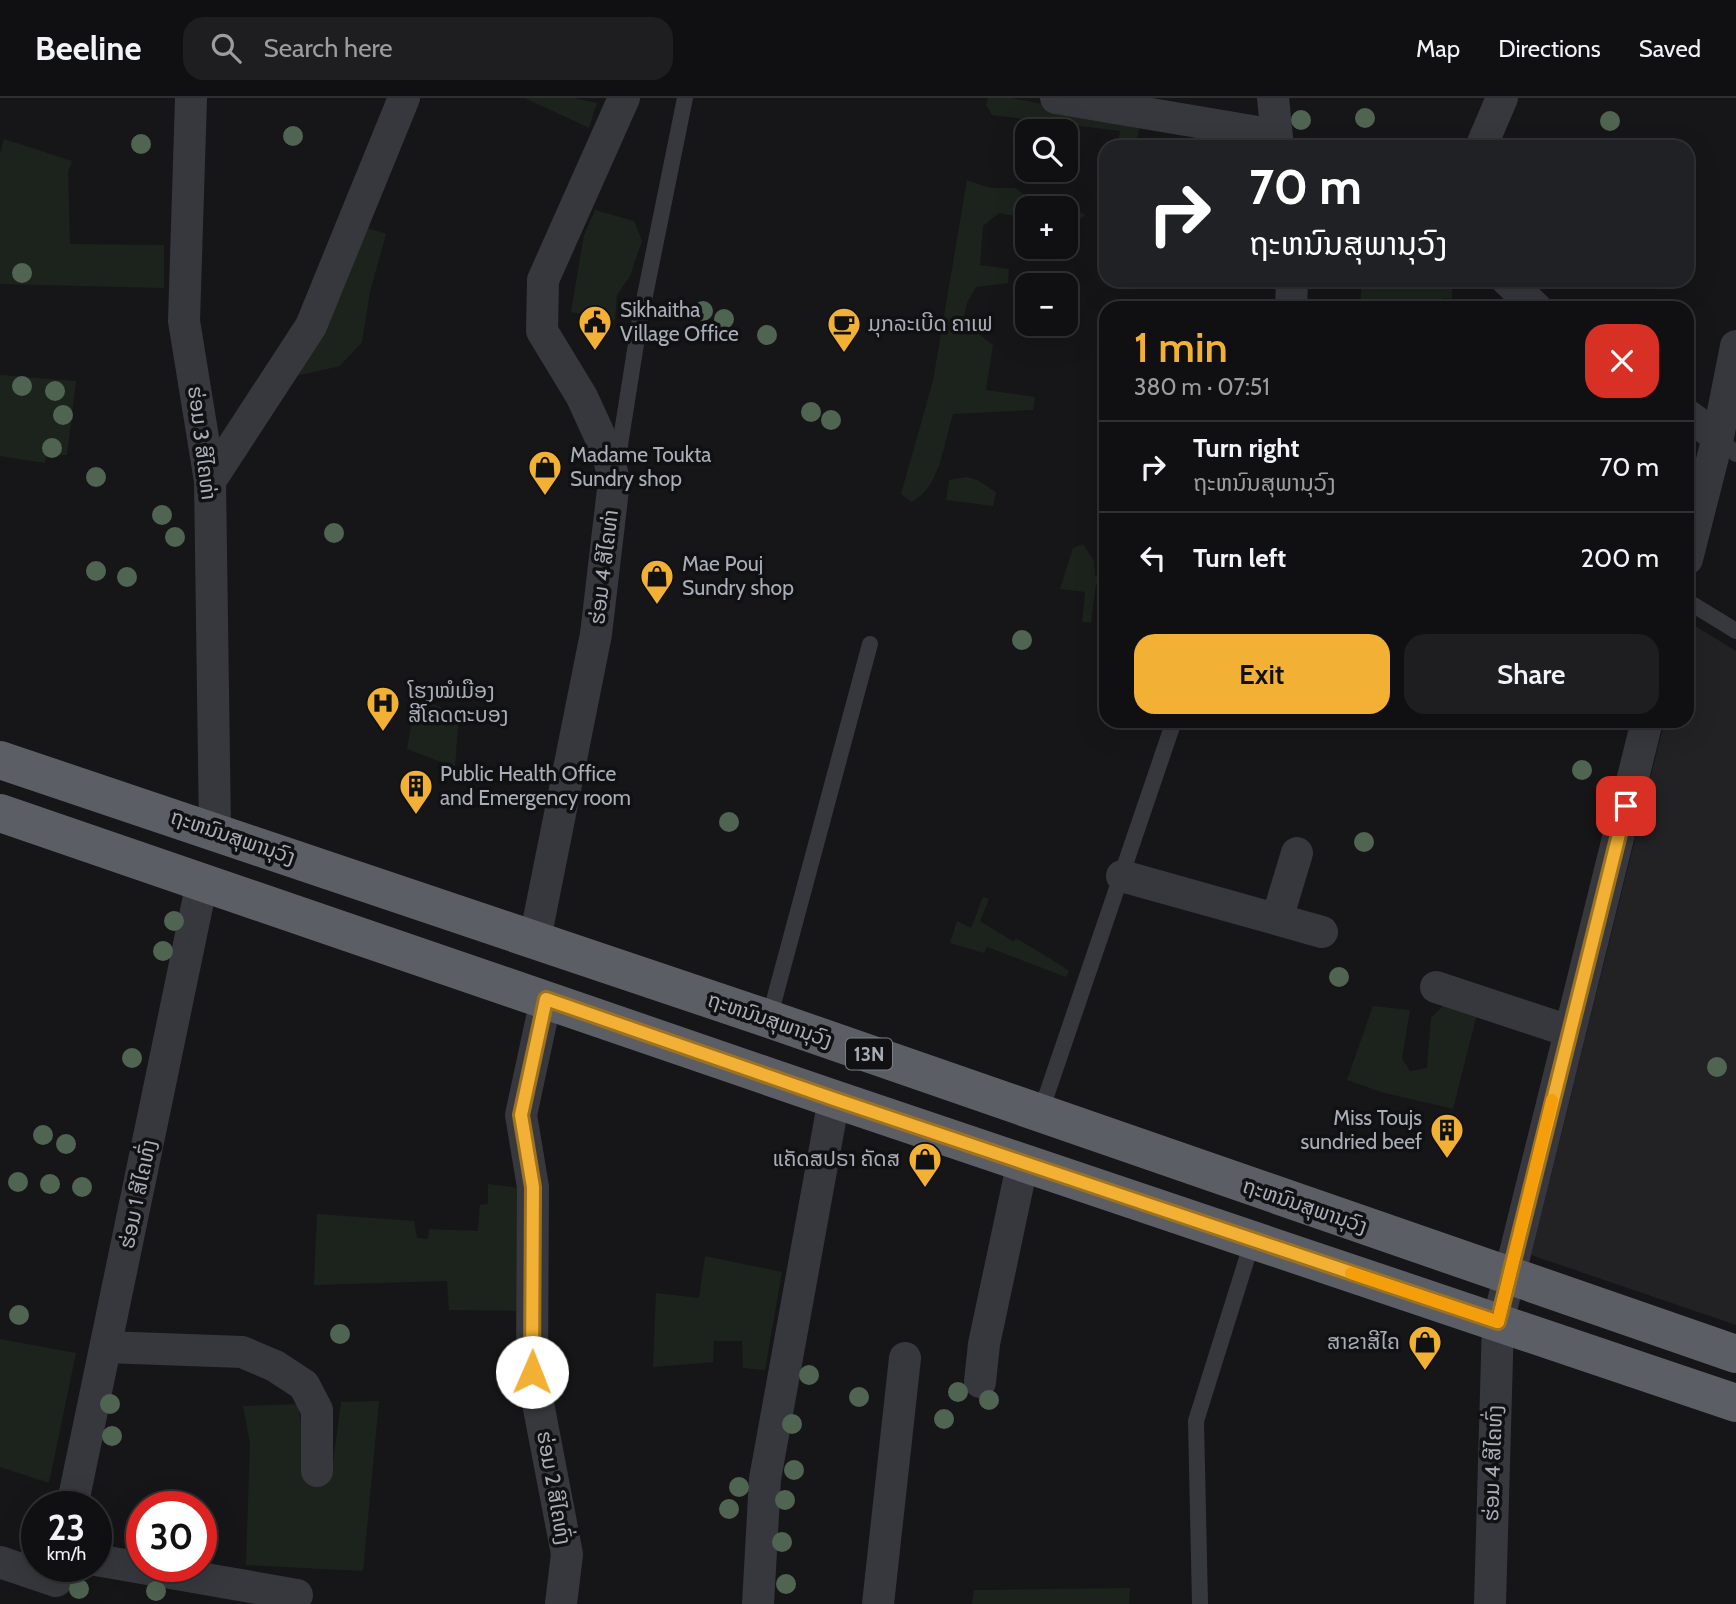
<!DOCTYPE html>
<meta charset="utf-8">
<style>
body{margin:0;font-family:Cabin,"Noto Sans Lao",sans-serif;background:#1e1e20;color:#f1f3f6;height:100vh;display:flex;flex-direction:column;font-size:26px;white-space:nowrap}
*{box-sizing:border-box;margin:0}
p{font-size:23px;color:#9c9d9f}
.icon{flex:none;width:38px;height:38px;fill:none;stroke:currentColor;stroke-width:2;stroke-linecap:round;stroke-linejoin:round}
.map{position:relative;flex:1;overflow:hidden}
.side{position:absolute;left:1099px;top:203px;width:595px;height:427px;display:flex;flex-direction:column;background:#101012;border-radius:21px;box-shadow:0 7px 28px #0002,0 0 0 2px #303032}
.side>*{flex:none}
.hud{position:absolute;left:1099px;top:42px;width:595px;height:147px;border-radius:21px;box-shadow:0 7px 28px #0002,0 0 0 2px #303032;background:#202124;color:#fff;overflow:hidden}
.fabs{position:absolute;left:1015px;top:21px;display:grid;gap:14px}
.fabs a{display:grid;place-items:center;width:63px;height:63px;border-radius:14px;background:#101012;box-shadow:0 7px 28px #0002,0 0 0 2px #303032;font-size:35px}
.speed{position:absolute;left:21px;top:1393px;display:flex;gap:14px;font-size:35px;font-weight:700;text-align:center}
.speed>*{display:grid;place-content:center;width:91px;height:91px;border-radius:50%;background:#101012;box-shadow:0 7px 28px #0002,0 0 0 2px #303032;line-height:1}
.speed small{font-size:18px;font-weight:400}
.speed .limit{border:10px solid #d22;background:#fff;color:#111}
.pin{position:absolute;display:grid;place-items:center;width:60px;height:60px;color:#fff;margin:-30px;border-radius:14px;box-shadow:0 4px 10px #0006}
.me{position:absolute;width:77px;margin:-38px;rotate:1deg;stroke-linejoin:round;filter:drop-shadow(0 0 5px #0008)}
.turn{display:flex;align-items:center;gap:24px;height:147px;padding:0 35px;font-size:32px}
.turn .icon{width:91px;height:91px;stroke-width:2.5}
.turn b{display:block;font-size:49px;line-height:60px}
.round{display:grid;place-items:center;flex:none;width:74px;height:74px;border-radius:21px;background:#1e1e20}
.overview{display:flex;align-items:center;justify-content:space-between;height:119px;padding:0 35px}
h1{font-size:42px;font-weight:600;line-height:52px;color:#f2b134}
.cta{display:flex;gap:14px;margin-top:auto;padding:14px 35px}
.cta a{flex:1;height:80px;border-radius:21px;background:#f2b134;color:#111;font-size:28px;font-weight:600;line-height:80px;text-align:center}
.cta a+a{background:#1e1e20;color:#f1f3f6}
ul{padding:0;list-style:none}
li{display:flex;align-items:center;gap:21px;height:91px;padding:0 35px;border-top:2px solid #303032}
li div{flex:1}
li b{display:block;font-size:26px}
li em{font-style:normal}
header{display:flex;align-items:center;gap:42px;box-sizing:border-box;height:98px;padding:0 35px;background:#101012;border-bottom:2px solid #303032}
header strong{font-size:33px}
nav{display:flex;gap:38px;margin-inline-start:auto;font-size:24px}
.search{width:490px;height:63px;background:#1e1e20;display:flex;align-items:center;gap:18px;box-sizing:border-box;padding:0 24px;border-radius:21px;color:#9c9d9f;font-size:26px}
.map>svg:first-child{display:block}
.built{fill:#222225}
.green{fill:#1c231d}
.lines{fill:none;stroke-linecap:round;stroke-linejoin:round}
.service{stroke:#37383d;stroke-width:16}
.minor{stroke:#37383d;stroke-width:32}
.trunk{stroke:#5b5e65;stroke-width:38}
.tree{fill:#506452}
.route-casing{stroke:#9d7322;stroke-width:18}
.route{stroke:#f2b134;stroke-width:12}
.slow{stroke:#f59e0b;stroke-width:12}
.labels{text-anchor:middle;stroke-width:7;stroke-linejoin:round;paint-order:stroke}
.shield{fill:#111113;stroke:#7b7e86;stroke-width:2}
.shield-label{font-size:19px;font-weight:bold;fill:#a8adb8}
.poi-label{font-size:21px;fill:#a8adb8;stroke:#111113;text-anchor:start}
.street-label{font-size:21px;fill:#a8adb8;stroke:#111113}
</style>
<header>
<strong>Beeline</strong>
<div class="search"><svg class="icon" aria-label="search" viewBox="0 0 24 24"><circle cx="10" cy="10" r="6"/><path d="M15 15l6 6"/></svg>Search here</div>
<nav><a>Map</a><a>Directions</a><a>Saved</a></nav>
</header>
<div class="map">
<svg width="1736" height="1506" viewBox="0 0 1736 1506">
<rect width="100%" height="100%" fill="#161618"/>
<path class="built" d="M1692,526L1736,553V1227L1531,1157L1660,641L1665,623H1687V547Z"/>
<path class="green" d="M525,0H573L597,5L589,30Z
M988,0H1011L1131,22L1140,27L1137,42L1119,40L1120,33L992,17L986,7Z
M4,41L72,63L68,74L70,146L164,147V190L0,186V55Z
M967,82L990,90H1016C1029,106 1064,102 1085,117L1072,127L1066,126V110H1027V120L999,115L983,128L980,167L1009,171L1008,185L976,189L967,205L961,232L972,231L993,247L986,292L1035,299L1033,312L953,316C944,344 940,391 911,404L901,396L933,283Z
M595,112L634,123L642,143L630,178L617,197L615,222L571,214L584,137Z
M364,129L386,136L370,194L362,244L340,268L292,279Z
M1362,182H1452V201L1443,200L1442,210H1360Z
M0,277L76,283L67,357H47L45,365L0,358Z
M967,379L977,382L996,394L993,408L946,402L949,382Z
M1083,446L1094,463L1095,478L1106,477V487L1096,486L1091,525L1082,524L1085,494L1060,491L1073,450Z
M416,600L459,616L455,669L407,651Z
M983,799L989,801L980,823L1014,844L1016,840L1062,868L1069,873L1066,879L987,849L984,855L950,845L957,823L971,830Z
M1445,906L1477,916L1453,1011L1381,994L1347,982L1373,908L1410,912L1402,960L1410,973L1427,970L1431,920Z
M488,1086L527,1091L523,1213L449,1212L447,1183L314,1187L317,1116L414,1123L417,1140L428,1141L429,1131L478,1133L480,1107L488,1106Z
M705,1158L782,1174L765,1272L743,1270L742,1243H714L713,1264L653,1269L656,1195L699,1200Z
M0,1241L76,1255L49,1385L0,1369Z
M379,1303L363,1473L246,1467L250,1345L243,1308L299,1306L305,1380L331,1379L341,1304Z
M1130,1490L1129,1506H972L974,1492Z"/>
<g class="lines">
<path class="service" d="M1718,339L1736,356
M617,366L639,227L685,0
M1687,503L1736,533
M769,921L870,546
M1040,1016L1174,623
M1200,1506L1196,1323L1253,1141"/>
<path class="minor" d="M191,0L184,223L210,383L215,733
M1056,0L1275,37
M1273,0L1278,49
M1481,49L1502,0
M1507,182L1536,210
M1291,210L1292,182
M1687,317L1718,339
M210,383L311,228L404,0
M1687,461L1718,339L1736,248
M1122,778L1322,834
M1277,821L1297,755
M535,841L596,536L614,383L608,356L582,299L542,233L543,182L624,0
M1436,889L1569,933
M546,901L521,1017L533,1089L532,1274L567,1456L561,1506
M106,1249L242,1254L275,1268L304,1287L317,1312V1373
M980,1284L984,1246L1023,1063
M72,1409L202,784
M96,1462L297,1497
M0,1464L56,1483
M758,1506L765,1381L834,1001
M878,1506L905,1260
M1490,1506L1498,1224L1647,623"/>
<path class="trunk" d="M0,662L769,921L1736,1256
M0,715L834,1001L1736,1305"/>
</g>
<g class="tree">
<circle cx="1365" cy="20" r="10"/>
<circle cx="1301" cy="22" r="10"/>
<circle cx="1610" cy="23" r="10"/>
<circle cx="293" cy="38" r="10"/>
<circle cx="141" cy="46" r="10"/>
<circle cx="22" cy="175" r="10"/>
<circle cx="703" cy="213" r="10"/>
<circle cx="724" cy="221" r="10"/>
<circle cx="767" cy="237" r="10"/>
<circle cx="22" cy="288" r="10"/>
<circle cx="55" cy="293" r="10"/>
<circle cx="811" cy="314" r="10"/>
<circle cx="63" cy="317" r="10"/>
<circle cx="831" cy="322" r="10"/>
<circle cx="52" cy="350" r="10"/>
<circle cx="96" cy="379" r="10"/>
<circle cx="162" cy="417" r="10"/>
<circle cx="334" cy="435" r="10"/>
<circle cx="175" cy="439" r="10"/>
<circle cx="96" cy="473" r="10"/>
<circle cx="127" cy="479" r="10"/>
<circle cx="1022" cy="542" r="10"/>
<circle cx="1582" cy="672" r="10"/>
<circle cx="729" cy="724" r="10"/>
<circle cx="1364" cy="744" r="10"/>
<circle cx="174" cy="823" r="10"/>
<circle cx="163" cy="853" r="10"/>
<circle cx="1339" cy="879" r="10"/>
<circle cx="132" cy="960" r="10"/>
<circle cx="1717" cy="969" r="10"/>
<circle cx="43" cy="1037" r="10"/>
<circle cx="66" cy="1046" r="10"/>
<circle cx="18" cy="1084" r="10"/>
<circle cx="50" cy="1086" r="10"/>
<circle cx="82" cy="1089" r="10"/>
<circle cx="19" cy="1217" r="10"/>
<circle cx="340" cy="1236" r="10"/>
<circle cx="809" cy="1277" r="10"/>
<circle cx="958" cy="1294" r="10"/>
<circle cx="859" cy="1299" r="10"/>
<circle cx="989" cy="1302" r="10"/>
<circle cx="110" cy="1306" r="10"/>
<circle cx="944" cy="1321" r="10"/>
<circle cx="792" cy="1326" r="10"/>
<circle cx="112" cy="1338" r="10"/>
<circle cx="794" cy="1372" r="10"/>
<circle cx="739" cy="1389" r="10"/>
<circle cx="785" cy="1402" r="10"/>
<circle cx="729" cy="1411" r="10"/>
<circle cx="782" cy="1444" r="10"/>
<circle cx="786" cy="1486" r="10"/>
<circle cx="79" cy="1491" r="10"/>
<circle cx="156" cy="1493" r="10"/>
</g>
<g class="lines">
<defs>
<path id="route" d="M532,1274L533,1089L521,1017L546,901L834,1001L1498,1224L1626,708"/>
</defs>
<use href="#route" class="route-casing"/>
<use href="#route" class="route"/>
<path class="slow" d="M1351,1175L1498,1224L1552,1002"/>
</g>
<defs>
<symbol id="civic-pin" viewBox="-11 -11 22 30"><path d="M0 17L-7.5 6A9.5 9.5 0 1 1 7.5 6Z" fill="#f2b134" stroke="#111113"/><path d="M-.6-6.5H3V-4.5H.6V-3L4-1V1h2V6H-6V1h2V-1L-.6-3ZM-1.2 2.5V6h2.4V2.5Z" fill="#111"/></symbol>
<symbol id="cafe-pin" viewBox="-11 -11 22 30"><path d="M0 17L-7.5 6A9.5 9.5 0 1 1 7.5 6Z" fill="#f2b134" stroke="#111113"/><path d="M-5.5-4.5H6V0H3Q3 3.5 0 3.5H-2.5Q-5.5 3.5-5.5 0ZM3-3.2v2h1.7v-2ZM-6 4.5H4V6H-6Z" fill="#111"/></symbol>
<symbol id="shop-pin" viewBox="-11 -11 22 30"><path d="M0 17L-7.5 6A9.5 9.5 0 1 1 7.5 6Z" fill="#f2b134" stroke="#111113"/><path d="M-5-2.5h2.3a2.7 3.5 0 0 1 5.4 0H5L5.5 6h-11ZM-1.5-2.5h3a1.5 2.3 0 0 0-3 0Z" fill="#111"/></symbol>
<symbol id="hospital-pin" viewBox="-11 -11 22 30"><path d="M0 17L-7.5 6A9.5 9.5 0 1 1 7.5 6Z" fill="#f2b134" stroke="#111113"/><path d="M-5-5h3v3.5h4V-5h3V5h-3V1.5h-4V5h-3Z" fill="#111"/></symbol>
<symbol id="building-pin" viewBox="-11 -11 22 30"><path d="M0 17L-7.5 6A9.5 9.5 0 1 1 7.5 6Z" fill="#f2b134" stroke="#111113"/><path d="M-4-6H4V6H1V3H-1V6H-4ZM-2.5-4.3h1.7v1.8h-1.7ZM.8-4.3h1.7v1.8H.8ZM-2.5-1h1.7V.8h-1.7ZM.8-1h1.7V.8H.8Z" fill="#111"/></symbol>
</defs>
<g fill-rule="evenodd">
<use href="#civic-pin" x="576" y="205" width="38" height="52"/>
<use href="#cafe-pin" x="825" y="207" width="38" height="52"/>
<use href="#shop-pin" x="526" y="350" width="38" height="52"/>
<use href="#shop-pin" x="638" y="459" width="38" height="52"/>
<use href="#hospital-pin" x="364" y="586" width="38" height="52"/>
<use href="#building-pin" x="397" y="669" width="38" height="52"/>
<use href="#building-pin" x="1428" y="1013" width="38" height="52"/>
<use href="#shop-pin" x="906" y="1042" width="38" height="52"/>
<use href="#shop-pin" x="1406" y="1225" width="38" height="52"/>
</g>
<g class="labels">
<rect class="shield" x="846" y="940.5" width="46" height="31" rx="5"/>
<g class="shield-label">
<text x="869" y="963">13N</text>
</g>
<g class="poi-label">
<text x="620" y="219">Sikhaitha<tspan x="620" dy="24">Village Office</tspan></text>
<text x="868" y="233">ມຸກລະເບີດ ຄາເຟ</text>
<text x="570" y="364">Madame Toukta<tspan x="570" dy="24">Sundry shop</tspan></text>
<text x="682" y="473">Mae Pouj<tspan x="682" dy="24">Sundry shop</tspan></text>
<text x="408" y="600">ໂຮງໝໍເມືອງ<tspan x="408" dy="24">ສີໂຄດຕະບອງ</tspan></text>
<text x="440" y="683">Public Health Office<tspan x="440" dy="24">and Emergency room</tspan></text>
<text x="1422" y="1027" text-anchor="end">Miss Toujs<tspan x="1422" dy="24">sundried beef</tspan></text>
<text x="900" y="1068" text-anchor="end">ແຄັດສປຣາ ຄັດສ</text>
<text x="1400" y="1251" text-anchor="end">ສາຂາສີໄຄ</text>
</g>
<g class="street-label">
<text transform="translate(202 345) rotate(83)" y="7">ຮ່ອມ 3 ສີໄຄທ່າ</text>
<text transform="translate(604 469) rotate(-83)" y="7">ຮ່ອມ 4 ສີໄຄທ່າ</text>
<text transform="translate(233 739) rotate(19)" y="7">ຖະຫນົນສຸພານຸວົງ</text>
<text transform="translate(770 922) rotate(19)" y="7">ຖະຫນົນສຸພານຸວົງ</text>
<text transform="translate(138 1096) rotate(-78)" y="7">ຮ່ອມ 1 ສີໄຄທົ່ງ</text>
<text transform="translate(1305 1108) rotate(19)" y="7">ຖະຫນົນສຸພານຸວົງ</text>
<text transform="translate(1493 1365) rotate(-88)" y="7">ຮ່ອມ 4 ສີໄຄທົ່ງ</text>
<text transform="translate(554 1390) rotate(80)" y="7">ຮ່ອມ 2 ສີໄຄທົ່ງ</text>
</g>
</g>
</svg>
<div class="fabs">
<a><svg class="icon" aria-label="search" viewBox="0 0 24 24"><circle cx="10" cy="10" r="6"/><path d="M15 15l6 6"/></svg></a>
<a>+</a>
<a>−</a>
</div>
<div class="speed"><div>23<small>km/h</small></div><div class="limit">30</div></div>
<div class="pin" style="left:1626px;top:708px;background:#d93025"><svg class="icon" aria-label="arrive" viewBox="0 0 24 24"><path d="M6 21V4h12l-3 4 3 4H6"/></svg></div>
<svg class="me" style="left:532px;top:1274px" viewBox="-20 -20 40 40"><circle r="19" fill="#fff"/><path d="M0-13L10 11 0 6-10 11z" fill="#f2b134"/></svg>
<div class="hud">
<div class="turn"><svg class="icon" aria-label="right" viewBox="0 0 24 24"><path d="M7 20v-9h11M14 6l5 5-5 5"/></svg><div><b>70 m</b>ຖະຫນົນສຸພານຸວົງ</div></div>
</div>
<section class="side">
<div class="overview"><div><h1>1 min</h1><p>380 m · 07:51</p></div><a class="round" style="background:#d93025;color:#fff"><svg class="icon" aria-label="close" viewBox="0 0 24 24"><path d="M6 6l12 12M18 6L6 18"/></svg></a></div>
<ul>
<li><svg class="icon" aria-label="right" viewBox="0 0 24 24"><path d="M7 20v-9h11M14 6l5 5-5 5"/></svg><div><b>Turn right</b><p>ຖະຫນົນສຸພານຸວົງ</p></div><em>70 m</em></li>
<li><svg class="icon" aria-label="left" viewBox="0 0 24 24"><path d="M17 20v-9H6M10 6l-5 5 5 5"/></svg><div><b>Turn left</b></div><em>200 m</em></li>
</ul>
<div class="cta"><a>Exit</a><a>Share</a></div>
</section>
</div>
